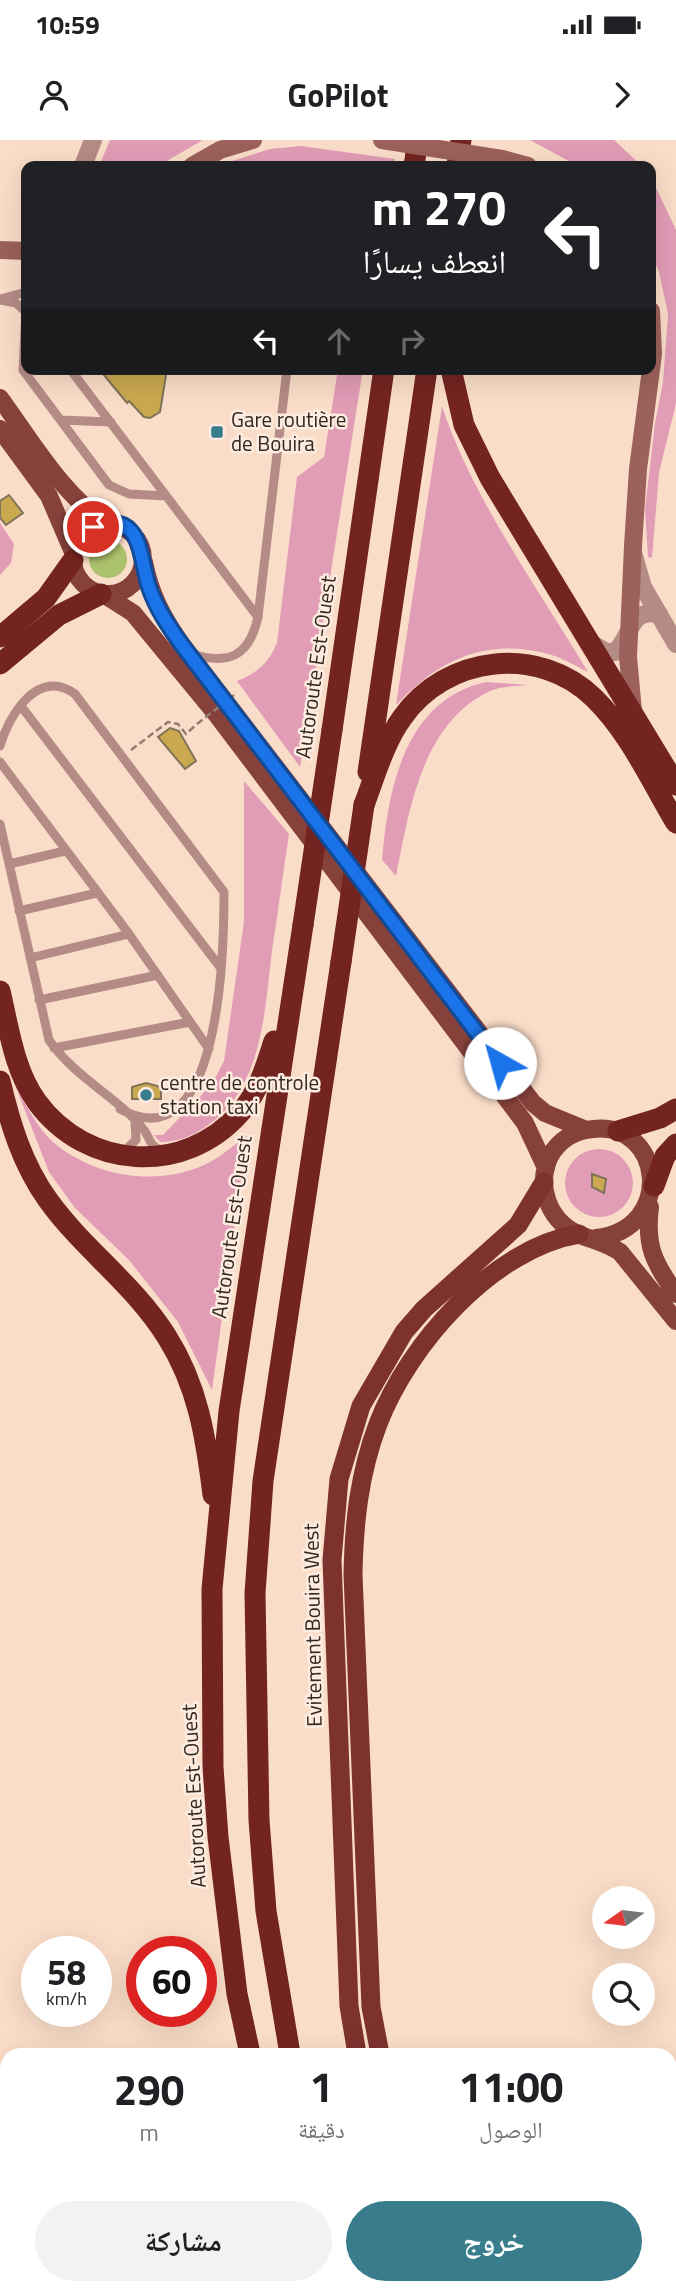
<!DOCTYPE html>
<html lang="ar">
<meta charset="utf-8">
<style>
body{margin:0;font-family:"Titillium Web","Noto Naskh Arabic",sans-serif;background:#f2f2f2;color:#202124;direction:rtl;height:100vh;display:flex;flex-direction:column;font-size:26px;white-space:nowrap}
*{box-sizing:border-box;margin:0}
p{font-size:23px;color:#757577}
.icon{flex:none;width:38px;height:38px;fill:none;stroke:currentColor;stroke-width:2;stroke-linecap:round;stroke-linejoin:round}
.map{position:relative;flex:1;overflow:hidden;direction:ltr}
.details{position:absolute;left:0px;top:1908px;width:677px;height:247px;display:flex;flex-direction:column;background:#fff;border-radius:21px 21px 0 0;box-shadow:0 7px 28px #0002;direction:rtl}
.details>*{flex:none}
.guide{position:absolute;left:21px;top:21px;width:635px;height:214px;border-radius:14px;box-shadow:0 7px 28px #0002;direction:rtl;background:#202124;color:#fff;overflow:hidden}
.needle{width:46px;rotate:256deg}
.fabs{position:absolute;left:592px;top:1746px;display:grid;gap:14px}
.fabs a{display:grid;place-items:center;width:63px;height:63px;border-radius:50%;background:#fff;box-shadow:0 7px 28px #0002;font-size:35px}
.speed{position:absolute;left:21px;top:1796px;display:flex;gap:14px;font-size:35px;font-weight:700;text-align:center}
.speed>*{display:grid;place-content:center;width:91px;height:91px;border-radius:50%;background:#fff;box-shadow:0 7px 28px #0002;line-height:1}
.speed small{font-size:18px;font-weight:400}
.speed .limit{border:10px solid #d22;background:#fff;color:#111}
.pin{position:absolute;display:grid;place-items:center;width:60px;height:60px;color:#fff;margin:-30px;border:4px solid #fff;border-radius:50%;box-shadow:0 2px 7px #0007}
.me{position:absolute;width:77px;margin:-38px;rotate:322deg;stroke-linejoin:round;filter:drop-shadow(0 0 5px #0008)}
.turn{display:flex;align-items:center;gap:24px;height:147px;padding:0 35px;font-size:32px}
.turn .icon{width:91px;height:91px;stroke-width:2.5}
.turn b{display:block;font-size:49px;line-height:60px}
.lanes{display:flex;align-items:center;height:66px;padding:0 35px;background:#0003;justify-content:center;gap:35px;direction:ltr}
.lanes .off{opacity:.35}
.eta{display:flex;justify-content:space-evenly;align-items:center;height:119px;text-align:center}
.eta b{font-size:42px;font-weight:700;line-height:49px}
.cta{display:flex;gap:14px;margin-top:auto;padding:14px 35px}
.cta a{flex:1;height:80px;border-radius:42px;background:#397d8c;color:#fff;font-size:28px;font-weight:700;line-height:80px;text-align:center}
.cta a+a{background:#f2f2f2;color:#202124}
.status{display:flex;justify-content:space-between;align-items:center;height:49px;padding:0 35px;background:#fff;direction:ltr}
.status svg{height:19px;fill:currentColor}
header{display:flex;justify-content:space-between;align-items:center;height:91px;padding:0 35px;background:#fff;font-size:32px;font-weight:700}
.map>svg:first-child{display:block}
.green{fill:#e19cb6}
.water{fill:#acc16b}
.building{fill:#c9a84f;stroke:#7f7458;stroke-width:2}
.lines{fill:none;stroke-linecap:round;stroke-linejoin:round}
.path{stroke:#907d6f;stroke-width:2.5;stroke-dasharray:7 3.5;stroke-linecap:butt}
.service{stroke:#b58b86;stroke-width:9}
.minor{stroke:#b58b86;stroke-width:18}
.tertiary{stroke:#b58b86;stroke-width:18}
.secondary{stroke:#9b615a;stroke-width:18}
.primary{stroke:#87413b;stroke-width:18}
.trunk{stroke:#7e322e;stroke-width:19}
.motorway{stroke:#742420;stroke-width:21}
.path-bridge{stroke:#907d6f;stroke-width:2.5;stroke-dasharray:7 3.5;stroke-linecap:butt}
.secondary-bridge{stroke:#9b615a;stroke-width:18}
.motorway-bridge{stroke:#742420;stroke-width:21}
.route-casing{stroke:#114b97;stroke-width:18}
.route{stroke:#1a73e8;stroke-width:12}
.poi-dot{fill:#397d8c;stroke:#feece0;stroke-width:2.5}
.labels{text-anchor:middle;stroke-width:5;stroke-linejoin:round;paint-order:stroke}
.poi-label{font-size:21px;fill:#342921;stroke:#feece0;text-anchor:start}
.street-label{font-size:21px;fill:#342921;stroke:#feece0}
</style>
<div class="status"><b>10:59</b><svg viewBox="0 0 49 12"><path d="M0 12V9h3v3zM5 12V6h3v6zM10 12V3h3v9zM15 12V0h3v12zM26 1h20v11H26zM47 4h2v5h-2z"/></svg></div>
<header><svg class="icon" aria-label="forward" viewBox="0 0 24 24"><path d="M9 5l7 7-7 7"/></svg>GoPilot<svg class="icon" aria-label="person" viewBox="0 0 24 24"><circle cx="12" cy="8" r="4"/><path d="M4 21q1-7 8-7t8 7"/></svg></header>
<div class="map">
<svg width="676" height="2153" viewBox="0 0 676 2153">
<rect width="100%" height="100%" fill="#faddc8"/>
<path class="green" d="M110,0H203L158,26H99Z
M530,0H614L642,26H578Z
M301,6L395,19L394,26H216L270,9Z
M651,37L676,90V263L659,333L652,418L648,417L645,369L655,283L663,242L668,174L659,132L651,114Z
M338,229H363L300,627L237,541C258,532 268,524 277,503L297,337L324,317Z
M442,266C471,356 539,450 588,532C575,526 562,517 548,514C486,497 438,520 396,565Z
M0,383L14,404L11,423L0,435Z
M486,542L528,545C517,546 501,546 490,551C422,583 409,670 396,736L382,720C388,648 405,560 486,542Z
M244,641L289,694C283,733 278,772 272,811C264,874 263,950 204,988C190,997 176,1002 160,1002L154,995H163L212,944L224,921L244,782Z
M17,950C29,970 40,993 59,1007C102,1039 164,1047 212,1021C224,1014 235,1004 247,996L212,1250L178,1182L129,1120L75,1068L49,1032Z
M565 1043a34 34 0 1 1 68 0a34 34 0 1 1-68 0Z"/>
<path class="water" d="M89 419a19 19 0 1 1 38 0a19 19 0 1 1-38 0Z"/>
<path class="building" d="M111,229H167L160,272L150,278L144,277L129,261L127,263L104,235Z
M9,355L23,373L6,385L0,378V361Z
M170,588L179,591L196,621L185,629L158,597Z
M146,943L161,947V959H132V947Z
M592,1034L606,1039L604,1053L592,1047Z"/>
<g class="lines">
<path class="path" d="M131,610L168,582L178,584L186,594L197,584
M670,1952H676"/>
<path class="service" d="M1,159L26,152
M0,160L16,163L26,172
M26,171L23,230L109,345L129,354L166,356
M70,229L258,477
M61,280L111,282
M191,514C229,525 249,517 258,477L287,229
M21,566L220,827
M0,606C10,574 38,527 75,554L224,752C224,805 222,1025 120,969
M0,622L129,794L209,909
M0,684L49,900C74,937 119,958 144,990C150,998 149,1005 160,1010
M9,724L65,711
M19,771L97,753
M30,818L129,794
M39,860L158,835
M54,908L190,882
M123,1012L136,1000L135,984"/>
<path class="minor" d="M83,26L93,0
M591,503L606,512H615C633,496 628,468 659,474"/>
<path class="tertiary" d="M634,416L643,447L676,504"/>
<path class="secondary" d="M502,19L528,26
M192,26L220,10L253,0
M0,110L26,111
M633,571L628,517L633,406L638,329L653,214L651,171"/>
<path class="primary" d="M0,258C28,296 68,364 109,383
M0,289L49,356L73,412
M73 419a35 35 0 1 1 70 0a35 35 0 1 1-70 0Z
M144,422C150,454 163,478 182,505L533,963L545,973L584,989
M103,454L133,473L217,575L525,983L546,1028
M650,1067C645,1106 654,1123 676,1154
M596,1098C676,1089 663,981 593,989C575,990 559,1000 550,1016C536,1045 548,1079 576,1093C591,1100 605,1102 620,1112L676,1181"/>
<path class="trunk" d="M357,1914L349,1866L332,1420L339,1339L361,1266L404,1192L424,1169L518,1085L544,1042
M380,1914L371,1867L353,1435C354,1383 359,1334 378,1284C408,1205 493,1108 579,1094
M601,2147L605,2153
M629,2147L631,2153"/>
<path class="motorway" d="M414,26L418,0
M457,26L461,0
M451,229L464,285L490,338L676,645
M0,497L46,458L73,420
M0,524L59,475L101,454
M332,590L384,229
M368,632L427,229
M364,665C375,636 384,603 402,578C446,515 539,504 594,558C629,592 651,641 676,683
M0,851C9,889 14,930 37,962C87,1030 184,1036 240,973C258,953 266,926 274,901
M0,941C10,983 22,1024 48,1060C83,1109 135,1145 167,1197C198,1246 206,1298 213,1355
M618,991L660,978L676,969
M654,1046L665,1016L676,1004
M250,1914L237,1854L218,1697L213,1627L212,1449L229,1271L303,785
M290,1914L266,1771L259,1680L255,1453L263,1341L341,822
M308,2147L310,2153
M347,2147L349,2153"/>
<path class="path-bridge" d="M197,584L234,555"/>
<path class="secondary-bridge" d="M382,0L502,19"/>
<path class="motorway-bridge" d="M303,785L332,590
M341,822L364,665"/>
</g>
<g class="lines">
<defs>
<path id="route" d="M93,387C143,369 139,417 149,447C156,468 169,487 182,505L500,923"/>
</defs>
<use href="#route" class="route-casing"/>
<use href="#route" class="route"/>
</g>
<g class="poi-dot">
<rect x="210" y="285" width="14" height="14" rx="3.5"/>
<circle cx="146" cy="955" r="7"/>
</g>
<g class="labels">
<g class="poi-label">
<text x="231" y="287">Gare routière<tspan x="231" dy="24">de Bouira</tspan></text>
<text x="160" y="950">centre de controle<tspan x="160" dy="24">station taxi</tspan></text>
</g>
<g class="street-label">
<text transform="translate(316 527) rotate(-82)" y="7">Autoroute Est-Ouest</text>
<text transform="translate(232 1087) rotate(-82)" y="7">Autoroute Est-Ouest</text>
<text transform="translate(313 1485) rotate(-91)" y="7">Evitement Bouira West</text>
<text transform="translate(194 1656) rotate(-93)" y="7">Autoroute Est-Ouest</text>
</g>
</g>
</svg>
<div class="fabs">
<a><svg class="needle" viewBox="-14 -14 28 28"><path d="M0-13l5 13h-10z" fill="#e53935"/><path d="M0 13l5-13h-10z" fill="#757577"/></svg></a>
<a><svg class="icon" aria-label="search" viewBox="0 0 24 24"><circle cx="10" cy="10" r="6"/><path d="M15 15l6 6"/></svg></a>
</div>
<div class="speed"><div>58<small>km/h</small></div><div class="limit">60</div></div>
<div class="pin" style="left:93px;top:387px;background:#d93025"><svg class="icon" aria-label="arrive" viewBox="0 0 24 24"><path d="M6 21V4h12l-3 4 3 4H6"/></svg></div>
<svg class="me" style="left:500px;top:923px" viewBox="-20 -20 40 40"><circle r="19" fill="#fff"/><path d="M0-13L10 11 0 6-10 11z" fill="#1a73e8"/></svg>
<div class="guide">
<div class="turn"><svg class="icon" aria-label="left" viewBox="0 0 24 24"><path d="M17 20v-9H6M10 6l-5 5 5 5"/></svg><div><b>270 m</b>انعطف يسارًا</div></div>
<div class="lanes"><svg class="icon" aria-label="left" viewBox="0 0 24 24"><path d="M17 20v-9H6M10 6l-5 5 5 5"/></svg><svg class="icon off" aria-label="ahead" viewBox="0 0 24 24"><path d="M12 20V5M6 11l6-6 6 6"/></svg><svg class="icon off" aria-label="right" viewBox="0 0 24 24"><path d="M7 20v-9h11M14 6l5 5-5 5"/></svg></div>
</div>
<section class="details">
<div class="eta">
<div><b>11:00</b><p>الوصول</p></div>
<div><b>1</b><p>دقيقة</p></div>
<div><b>290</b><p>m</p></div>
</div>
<div class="cta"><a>خروج</a><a>مشاركة</a></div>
</section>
</div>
